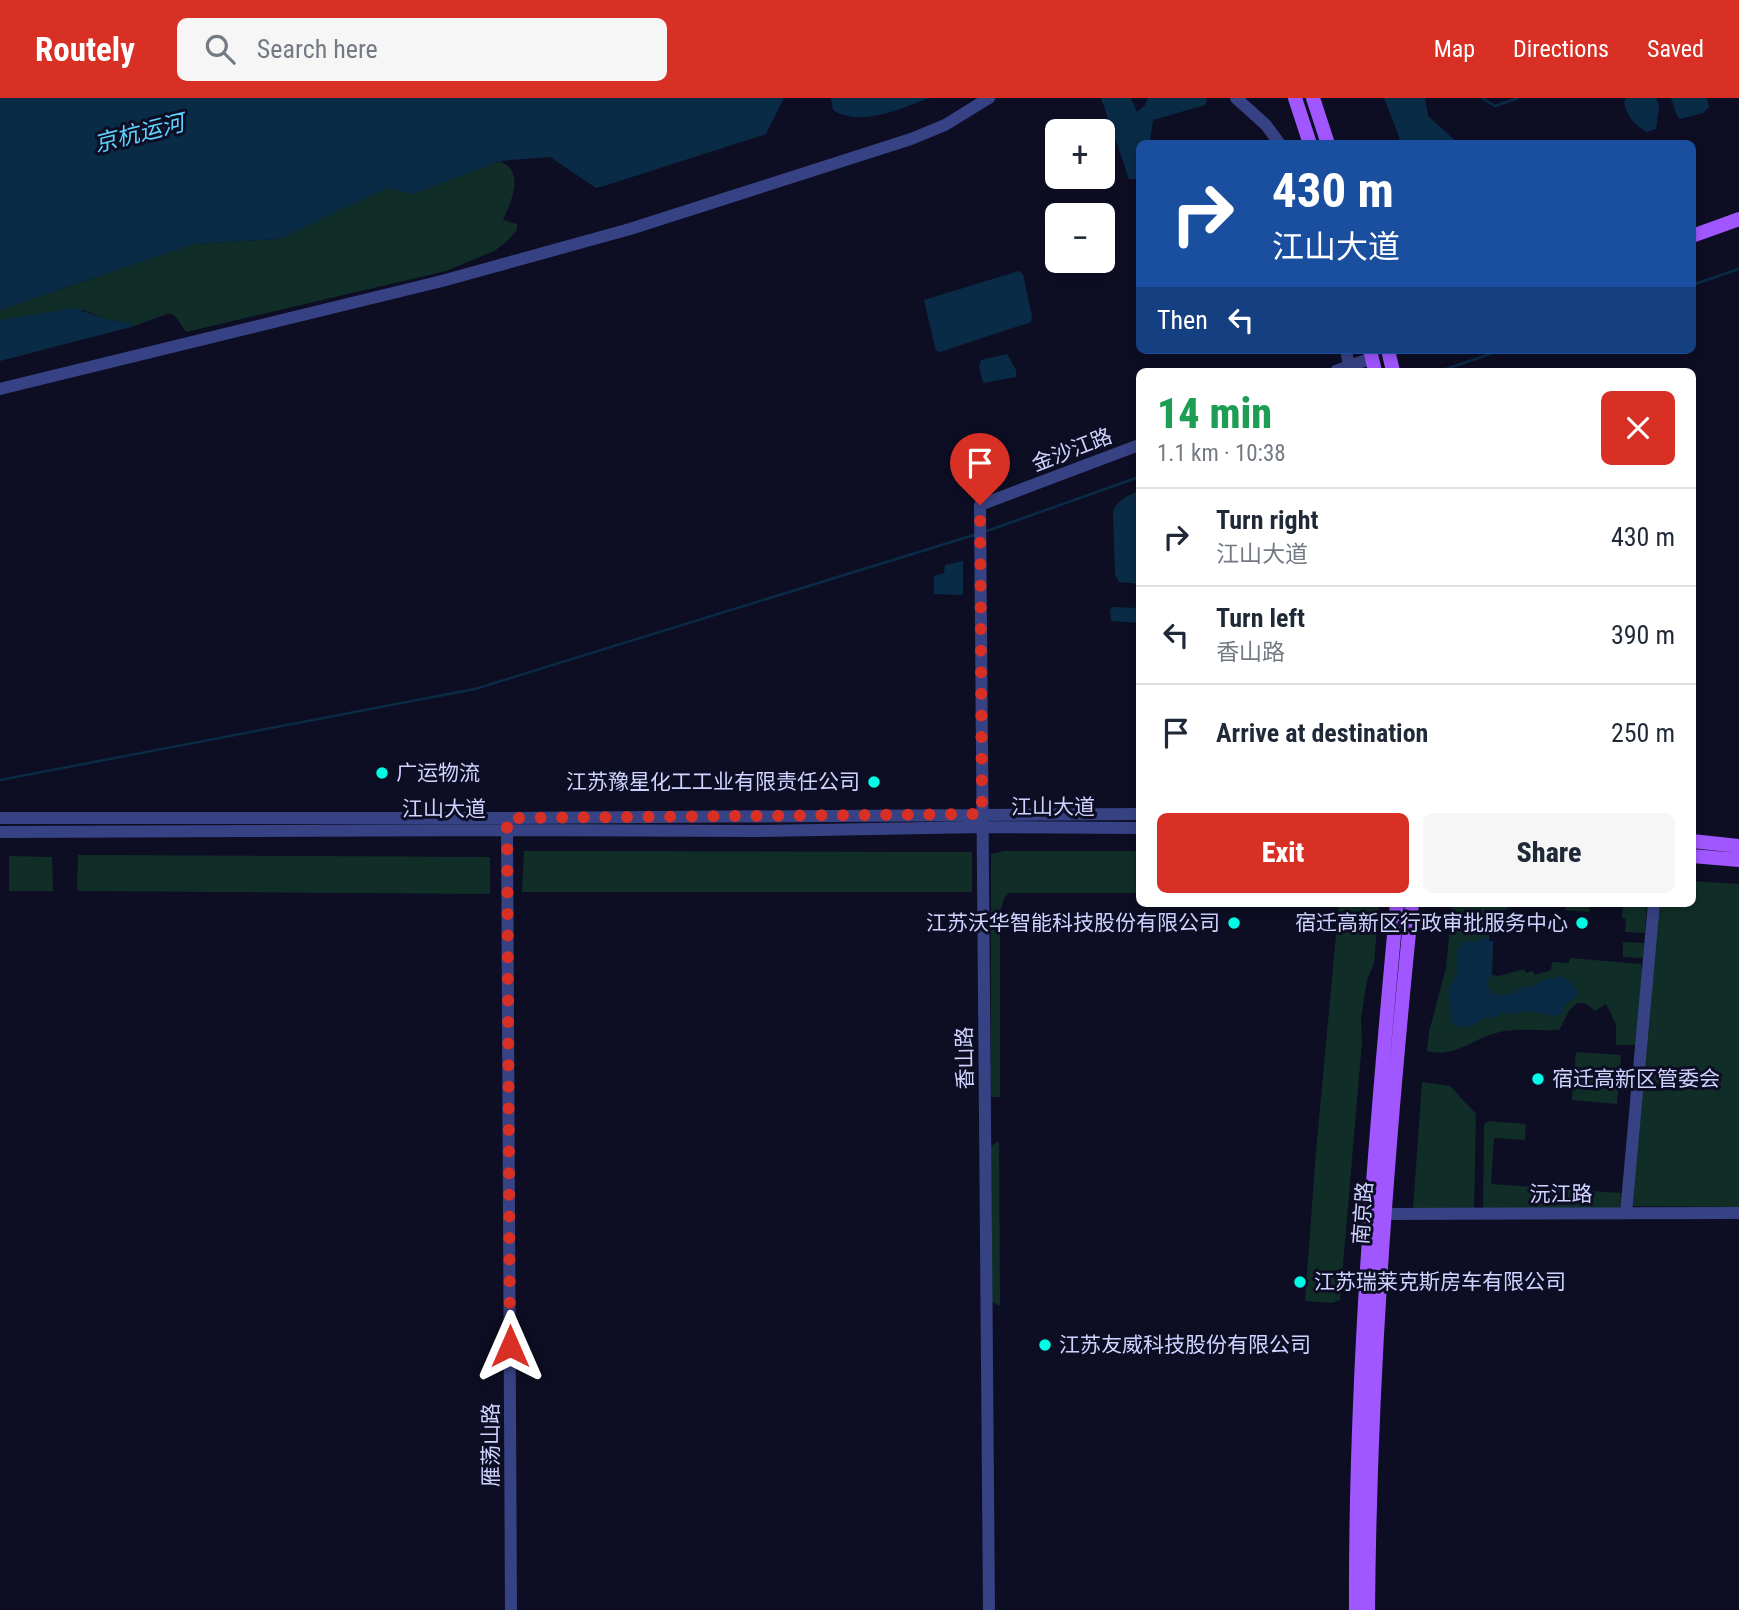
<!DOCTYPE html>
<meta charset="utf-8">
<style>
body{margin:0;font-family:"Roboto Condensed","Noto Sans SC",sans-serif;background:#f6f6f7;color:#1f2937;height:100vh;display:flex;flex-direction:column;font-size:26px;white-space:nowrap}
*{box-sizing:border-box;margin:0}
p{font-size:23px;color:#747a83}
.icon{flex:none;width:38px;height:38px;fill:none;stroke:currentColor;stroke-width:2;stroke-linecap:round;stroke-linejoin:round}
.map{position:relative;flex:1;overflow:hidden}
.panel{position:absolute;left:1136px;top:270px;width:560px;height:539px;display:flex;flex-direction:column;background:#fff;border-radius:10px;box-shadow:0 4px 10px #0003}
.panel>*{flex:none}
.banner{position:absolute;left:1136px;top:42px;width:560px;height:214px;border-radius:10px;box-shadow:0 4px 10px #0003;background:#1a4fa0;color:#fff;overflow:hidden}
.buttons{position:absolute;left:1045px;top:21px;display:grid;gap:14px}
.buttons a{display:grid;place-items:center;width:70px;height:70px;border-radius:10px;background:#fff;box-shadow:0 4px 10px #0003;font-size:35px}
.pin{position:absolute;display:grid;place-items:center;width:60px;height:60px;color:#fff;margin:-72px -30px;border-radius:50% 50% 50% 0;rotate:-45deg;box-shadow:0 0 7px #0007}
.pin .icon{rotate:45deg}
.me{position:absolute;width:77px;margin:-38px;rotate:0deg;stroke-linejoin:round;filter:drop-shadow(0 0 5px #0008)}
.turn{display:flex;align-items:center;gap:24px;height:147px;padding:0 21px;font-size:32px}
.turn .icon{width:91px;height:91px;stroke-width:2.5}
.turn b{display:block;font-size:49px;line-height:60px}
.then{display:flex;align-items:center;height:66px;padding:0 21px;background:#0003;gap:14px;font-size:26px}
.round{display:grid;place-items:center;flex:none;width:74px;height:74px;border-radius:10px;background:#f6f6f7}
.summary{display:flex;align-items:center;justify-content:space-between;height:119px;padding:0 21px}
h1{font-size:42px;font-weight:800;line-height:52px;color:#1e9e55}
.primary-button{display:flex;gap:14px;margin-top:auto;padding:14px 21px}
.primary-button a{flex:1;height:80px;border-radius:10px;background:#d93025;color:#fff;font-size:28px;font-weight:800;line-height:80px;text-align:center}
.primary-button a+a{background:#f6f6f7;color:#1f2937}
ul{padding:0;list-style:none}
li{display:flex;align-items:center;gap:21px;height:98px;padding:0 21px;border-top:2px solid #e0e1e3}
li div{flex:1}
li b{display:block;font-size:26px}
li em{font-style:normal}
header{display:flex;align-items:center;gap:42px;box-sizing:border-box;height:98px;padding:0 35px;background:#d93025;color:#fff}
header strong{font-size:33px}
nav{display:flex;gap:38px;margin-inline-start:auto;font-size:24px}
.search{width:490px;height:63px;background:#f6f6f7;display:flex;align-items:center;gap:18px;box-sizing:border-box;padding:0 24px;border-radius:10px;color:#747a83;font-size:26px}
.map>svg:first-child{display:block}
.green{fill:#102e27}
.water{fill:#0a2b46}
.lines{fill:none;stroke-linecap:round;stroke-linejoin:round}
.stream{stroke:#0a2b46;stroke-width:2.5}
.minor{stroke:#374284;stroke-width:12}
.major{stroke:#a157ff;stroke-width:14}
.route{stroke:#d93025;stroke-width:12;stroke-dasharray:0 21.6}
.poi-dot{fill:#00fbe6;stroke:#0d0e24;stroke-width:2.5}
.labels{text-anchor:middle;stroke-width:6;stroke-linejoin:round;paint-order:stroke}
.street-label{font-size:21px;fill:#d0d3ff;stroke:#0d0e24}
.poi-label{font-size:21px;fill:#d0d3ff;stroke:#0d0e24;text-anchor:start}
.water-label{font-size:23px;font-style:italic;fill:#5ed2ff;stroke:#0d0e24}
</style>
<header>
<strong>Routely</strong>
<div class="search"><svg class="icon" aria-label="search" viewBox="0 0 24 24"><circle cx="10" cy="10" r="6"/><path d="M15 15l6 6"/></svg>Search here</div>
<nav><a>Map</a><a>Directions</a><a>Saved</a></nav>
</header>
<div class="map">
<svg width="1739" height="1512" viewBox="0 0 1739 1512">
<rect width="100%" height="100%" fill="#0d0e24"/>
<path class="green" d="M500,63C526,75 511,103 503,122L517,126V132L505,145L494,153L446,173L186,234L176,219L170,215L131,229L132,225L109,222L83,212L0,222V212L193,146L279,141L387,90L413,95Z
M524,753L972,754V794H522Z
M1004,753H1139V795H1009L1004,800L1000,815V999H991V756Z
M78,757L490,759V796L77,793Z
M9,758L52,759L53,793H9Z
M1692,783L1739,786V1109L1631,1108L1658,805H1692Z
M1339,805H1379L1374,866L1367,882L1361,920L1362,944L1340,1202L1332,1205L1305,1203L1316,1053Z
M1452,805H1514L1504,813L1489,839V843H1493L1492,877L1499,878L1524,871L1526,875L1533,873L1535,877L1551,872L1552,864L1569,865L1570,860L1641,866L1642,874L1637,944L1634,947H1616V926L1606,906L1595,913C1573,892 1568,918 1559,932C1541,933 1523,930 1505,933C1476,937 1457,961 1427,953L1429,934L1446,870Z
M1565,805H1590L1589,814L1565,812Z
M1623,805H1647L1645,835L1625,834L1626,821L1622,820Z
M1623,844L1645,845L1643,860L1623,859Z
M1576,954L1621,957L1617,1006L1572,1002Z
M1422,984L1450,988L1476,1016L1474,1113L1413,1111Z
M1488,1023L1526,1026L1525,1042L1494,1040L1491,1086L1621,1095L1620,1113H1483L1484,1033V1027Z
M999,1043L1000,1208L992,1204L991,1048Z"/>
<path class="water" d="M0,0H784L766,36L607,87L596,90L550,59L500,63L413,96L387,90L279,141L193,146L0,212Z
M831,0H929C902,10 860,30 833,12Z
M1101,0H1131L1137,14L1145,7L1148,0H1206L1207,2L1205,7L1153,22L1150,45L1139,46V85L1137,81H1129Z
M1384,0H1425L1428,18L1458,45H1400L1398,36Z
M1626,0H1656L1659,8L1656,31L1647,34C1635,28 1626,17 1624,4Z
M1671,0H1707L1709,9L1703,15L1680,21L1677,18Z
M1019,173L1023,176L1032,219L1031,224L940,254L936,253L924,202Z
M74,210L109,222L132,225L131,229L0,263V222Z
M1007,256L1016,272V279L983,285L979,269L981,262Z
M1139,393V486L1119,484L1115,476L1113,413C1118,401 1128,398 1139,393Z
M963,463V497L934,496V478L944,475L945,467Z
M1112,509L1139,510V525L1111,523L1110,513Z
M1486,839H1489V843H1493L1492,875L1487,884L1489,891L1494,897H1508L1521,890L1532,889L1542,882L1562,878L1576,890L1577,898L1565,906L1563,914L1555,918L1530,913L1514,916L1501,914L1496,920L1486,919L1471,929L1455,928L1451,924L1448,891L1457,875V852L1465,843H1478Z"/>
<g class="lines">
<path class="stream" d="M1482,0L1495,8L1518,0
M1692,187L1739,171
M1440,273L1502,252
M984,434L1139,379
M0,682L475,591L974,437"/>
<path class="minor" d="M1236,0L1266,27L1280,46
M1346,252L1349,268
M1336,273L1372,260
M0,291L442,183L630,131L911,41L945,27L989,0
M0,720H507L1139,716
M507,724L511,1512
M0,734L506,732L755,733L983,729L1139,730
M1626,1115L1654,805
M1383,1116L1739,1115
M989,1512L980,407L1139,347"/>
<path class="major" d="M1295,0L1310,46
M1313,0L1328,46
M1692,138L1739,121
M1370,252L1375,273
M1388,252L1393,273
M1692,743L1739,748
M1692,758L1739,762
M1356,1512C1355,1275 1375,1040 1397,805
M1368,1512C1370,1275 1388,1040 1412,805"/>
</g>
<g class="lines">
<path class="route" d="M510,1248L507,720L982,716L980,407"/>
</g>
<g class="poi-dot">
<circle cx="382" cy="675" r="7"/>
<circle cx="874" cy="684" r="7"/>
<circle cx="1234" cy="825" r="7"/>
<circle cx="1582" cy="825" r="7"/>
<circle cx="1538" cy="981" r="7"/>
<circle cx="1300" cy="1184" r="7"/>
<circle cx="1045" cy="1247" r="7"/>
</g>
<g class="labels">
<g class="street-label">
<text transform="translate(1072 352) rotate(-21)" y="7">金沙江路</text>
<text x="1053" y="716">江山大道</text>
<text x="444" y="718">江山大道</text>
<text transform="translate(965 960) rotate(-91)" y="7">香山路</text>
<text x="1561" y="1103">沅江路</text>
<text transform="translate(1363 1115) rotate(-86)" y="7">南京路</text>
<text transform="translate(491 1347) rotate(-90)" y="7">雁荡山路</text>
</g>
<g class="poi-label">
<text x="396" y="682">广运物流</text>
<text x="860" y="691" text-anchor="end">江苏豫星化工工业有限责任公司</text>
<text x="1220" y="832" text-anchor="end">江苏沃华智能科技股份有限公司</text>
<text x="1568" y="832" text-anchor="end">宿迁高新区行政审批服务中心</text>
<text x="1552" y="988">宿迁高新区管委会</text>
<text x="1314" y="1191">江苏瑞莱克斯房车有限公司</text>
<text x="1059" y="1254">江苏友威科技股份有限公司</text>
</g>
<g class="water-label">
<text transform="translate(139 35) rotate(-14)" y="8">京杭运河</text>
</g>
</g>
</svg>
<div class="buttons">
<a>+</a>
<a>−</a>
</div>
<div class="pin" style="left:980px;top:407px;background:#d93025"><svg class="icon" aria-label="arrive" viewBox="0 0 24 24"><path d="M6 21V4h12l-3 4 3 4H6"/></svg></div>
<svg class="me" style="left:510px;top:1248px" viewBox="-20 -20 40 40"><path d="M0-17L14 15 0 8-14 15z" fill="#d93025" stroke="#fff" stroke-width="4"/></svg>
<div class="banner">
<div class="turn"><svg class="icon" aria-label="right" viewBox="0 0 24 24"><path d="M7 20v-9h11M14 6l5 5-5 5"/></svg><div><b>430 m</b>江山大道</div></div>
<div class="then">Then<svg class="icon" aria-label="left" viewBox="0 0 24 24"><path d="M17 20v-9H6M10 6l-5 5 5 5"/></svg></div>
</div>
<section class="panel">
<div class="summary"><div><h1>14 min</h1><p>1.1 km · 10:38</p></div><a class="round" style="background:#d93025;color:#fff"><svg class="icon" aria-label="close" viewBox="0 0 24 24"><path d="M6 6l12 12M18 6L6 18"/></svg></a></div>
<ul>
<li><svg class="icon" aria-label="right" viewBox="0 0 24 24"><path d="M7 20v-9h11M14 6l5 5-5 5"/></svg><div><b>Turn right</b><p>江山大道</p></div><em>430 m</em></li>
<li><svg class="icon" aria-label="left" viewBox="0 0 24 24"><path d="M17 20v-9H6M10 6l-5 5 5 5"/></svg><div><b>Turn left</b><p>香山路</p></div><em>390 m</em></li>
<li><svg class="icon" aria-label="arrive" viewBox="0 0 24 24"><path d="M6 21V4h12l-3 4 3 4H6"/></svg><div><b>Arrive at destination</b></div><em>250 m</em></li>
</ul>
<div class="primary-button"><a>Exit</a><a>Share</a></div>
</section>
</div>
